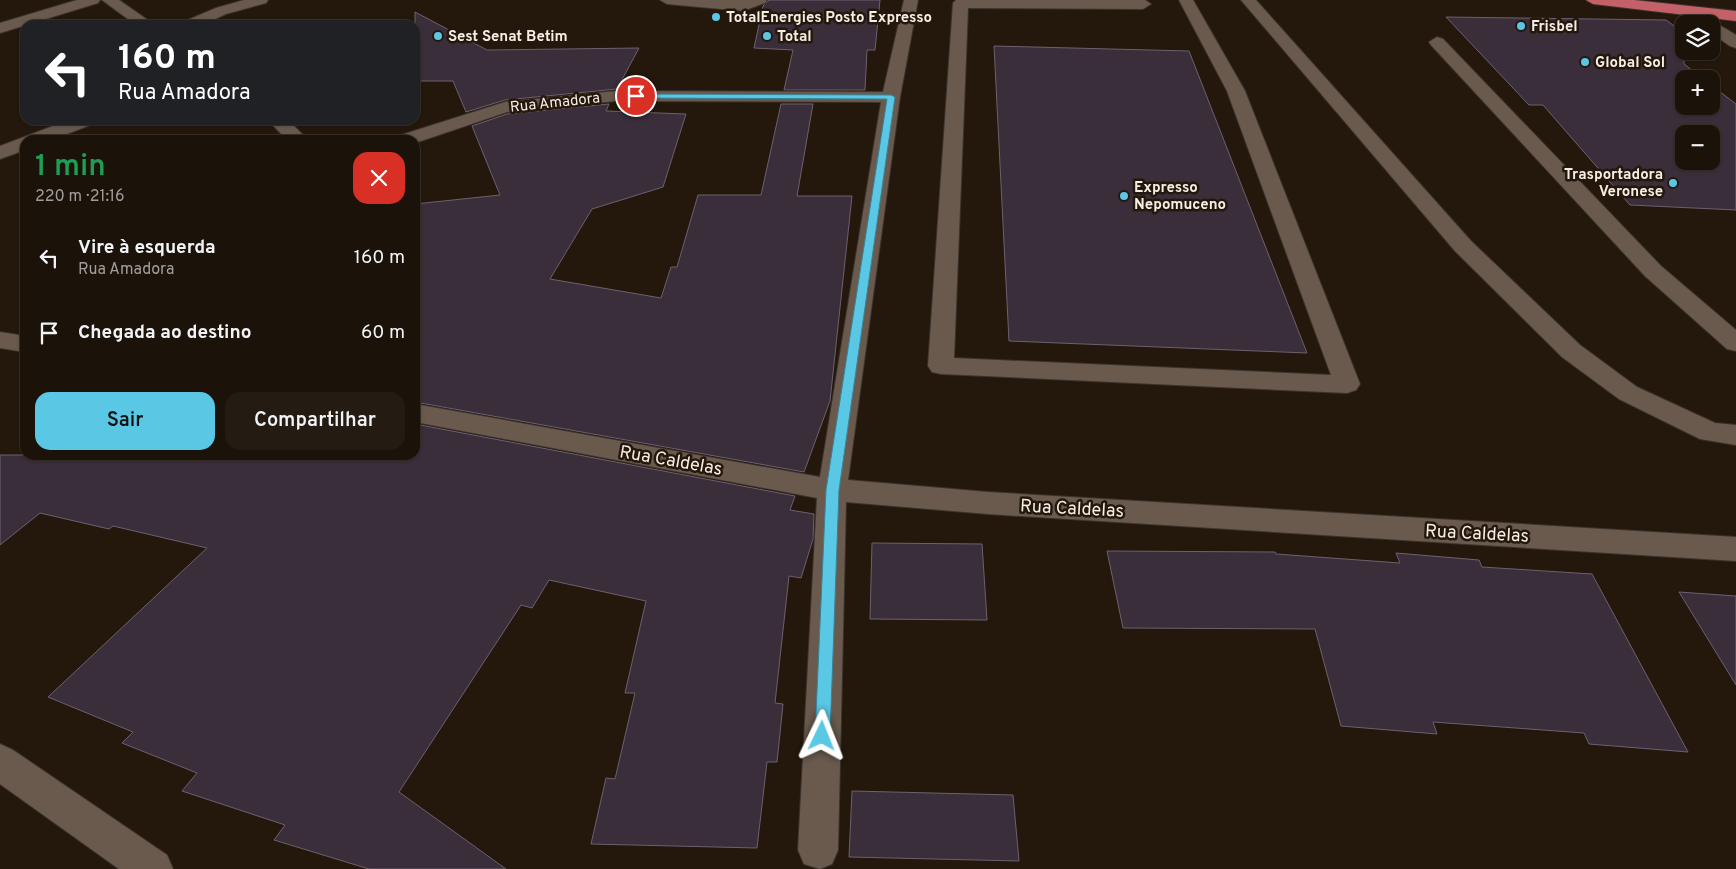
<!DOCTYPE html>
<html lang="pt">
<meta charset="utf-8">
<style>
body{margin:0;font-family:Overpass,sans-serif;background:#241b12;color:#f1f3f6;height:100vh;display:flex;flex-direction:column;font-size:19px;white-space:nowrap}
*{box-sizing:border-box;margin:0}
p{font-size:16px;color:#a09e9c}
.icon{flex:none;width:28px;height:28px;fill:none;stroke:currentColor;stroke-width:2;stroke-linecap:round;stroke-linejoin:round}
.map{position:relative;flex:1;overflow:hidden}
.sheet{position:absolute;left:20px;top:135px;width:400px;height:325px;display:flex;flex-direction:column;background:#1b1209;border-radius:15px;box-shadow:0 1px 4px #0004,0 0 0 1px #39322a}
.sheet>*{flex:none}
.banner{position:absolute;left:20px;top:20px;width:400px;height:105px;border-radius:15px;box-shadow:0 1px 4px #0004,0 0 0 1px #39322a;background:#202124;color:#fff;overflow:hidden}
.buttons{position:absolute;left:1675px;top:15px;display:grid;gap:10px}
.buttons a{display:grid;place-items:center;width:45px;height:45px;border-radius:10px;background:#1b1209;box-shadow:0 1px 4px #0004,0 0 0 1px #39322a;font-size:25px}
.pin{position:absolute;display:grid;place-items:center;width:42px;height:42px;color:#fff;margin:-21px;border:2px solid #fff;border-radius:50%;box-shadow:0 1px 5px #0007}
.me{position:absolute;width:55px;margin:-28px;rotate:2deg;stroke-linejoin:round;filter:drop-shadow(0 0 4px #0008)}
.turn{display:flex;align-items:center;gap:18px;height:105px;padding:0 15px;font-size:22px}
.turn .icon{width:65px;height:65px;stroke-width:2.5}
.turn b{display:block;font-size:35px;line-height:42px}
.round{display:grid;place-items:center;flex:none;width:52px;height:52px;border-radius:15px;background:#241b12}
.overview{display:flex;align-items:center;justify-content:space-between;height:85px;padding:0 15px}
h1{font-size:30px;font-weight:600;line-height:38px;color:#1e9e55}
.button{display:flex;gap:10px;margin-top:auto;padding:10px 15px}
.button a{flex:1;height:58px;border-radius:15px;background:#5ac8e5;color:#111;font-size:20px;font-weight:600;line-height:58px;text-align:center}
.button a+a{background:#241b12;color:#f1f3f6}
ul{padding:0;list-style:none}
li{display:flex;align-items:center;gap:15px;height:75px;padding:0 15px}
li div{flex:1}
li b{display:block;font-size:19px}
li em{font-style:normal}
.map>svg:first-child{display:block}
.building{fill:#3a2e3b;stroke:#6e606f;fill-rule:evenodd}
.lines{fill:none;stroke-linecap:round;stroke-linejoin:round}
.minor-casing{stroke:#3c332e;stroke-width:2}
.highway-casing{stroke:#3c332e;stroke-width:2}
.minor{fill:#695a4d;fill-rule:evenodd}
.highway{fill:#c46067;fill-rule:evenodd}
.route{fill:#5ac8e5;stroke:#3a8295}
.poi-dot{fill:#5ac8e5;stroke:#24180c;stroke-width:2}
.labels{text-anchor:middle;stroke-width:5;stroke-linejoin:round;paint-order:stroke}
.far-poi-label{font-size:15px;font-weight:bold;fill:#f6ede5;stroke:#24180c;text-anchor:start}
.far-street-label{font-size:15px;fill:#f6ede5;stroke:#24180c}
.street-label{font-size:18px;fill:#f6ede5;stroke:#24180c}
</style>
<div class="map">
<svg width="1736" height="869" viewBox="0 0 1736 869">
<rect width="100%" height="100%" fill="#24180c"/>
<path class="building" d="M769,0H880L875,50H867L865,90H784L793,50L754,48L763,6Z
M415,12L487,50L639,48L617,89L505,100L466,112L453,81H415Z
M1446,17L1666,20L1684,33V64L1703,79H1684V106H1711V85L1736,104V210L1630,205L1543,105H1529ZM1684,134H1711V161H1684Z
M994,46L1189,51L1307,353L1009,341Z
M609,104L606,111L686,114L663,187L592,209L550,279L661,298L671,267H677L698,195H761L781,104H813L797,196H852L830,401L804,472L415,402V204L500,195L472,126L507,114Z
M415,424L795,496L790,510L814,514L813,539L801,578L789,576L775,703L783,704L777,762H767L757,848L591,844L606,778L615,779L635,693H625L646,601L549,580L532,608L521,605L399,792L506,869H369L274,840L285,825L182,791L197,773L122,743L133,732L48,697L207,548L113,526L109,529L40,513L0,545V455H415Z
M872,543L982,544L987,620L870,619Z
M1107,551L1275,552L1276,554L1400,563L1396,553L1479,560L1482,567L1592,574L1688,752L1589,744L1584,733L1433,722L1437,734L1341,726L1315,629L1123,628Z
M1679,592L1736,596V685Z
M852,791L1013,795L1019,861L849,857Z"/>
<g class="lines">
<defs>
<path id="minor" d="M77,0H100L98,3L0,33V23Z
M102,0H119L155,25H136Z
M244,0H268L266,3L226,14L202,25H181L183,22L216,8Z
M660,0H767L765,3L743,11L667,4Z
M904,0H918L900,97L848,480L988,492L1736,537V561L988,514L846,502L838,850L832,864L820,869L804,864L798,850L817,498L415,422V404L820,477L881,102L616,101L507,112L415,143V140H395L398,136L505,102L616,91L883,92Z
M956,0H1145L1151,4L1143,9L968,8L954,358L1331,375L1227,91L1179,0H1193L1245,91L1360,384L1356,390L1347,393L941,374L932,372L928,366L953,3Z
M1241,0H1256L1471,241L1580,345L1637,387L1715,423L1736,425V445L1700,439L1619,399L1562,357L1455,251Z
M1711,20L1736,35V48L1730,46L1711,33V24H1704Z
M1437,37L1443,39L1661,266L1736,330V351L1727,349L1645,276L1431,45L1429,42Z
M69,120H95L93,124L51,140H25V150L0,159V146Z
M268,120H288L308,140H287Z
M0,332L25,336V352L0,348Z
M0,744L13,750L167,855L173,869H119L0,784Z"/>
<path id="highway" d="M1586,0H1634L1736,11V21L1593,4Z"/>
</defs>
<use href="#minor" class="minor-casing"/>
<use href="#highway" class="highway-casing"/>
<use href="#minor" class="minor"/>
<use href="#highway" class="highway"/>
</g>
<path class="route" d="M633,94L891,95L895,97L839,490L830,736L828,741L822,743L817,741L815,736L826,490L887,99L636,98L632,96Z"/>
<g class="poi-dot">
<circle cx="716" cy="17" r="5"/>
<circle cx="1521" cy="26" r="5"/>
<circle cx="438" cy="36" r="5"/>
<circle cx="767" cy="36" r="5"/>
<circle cx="1585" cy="62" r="5"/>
<circle cx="1673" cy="183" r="5"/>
<circle cx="1124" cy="196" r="5"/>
</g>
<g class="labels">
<g class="far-poi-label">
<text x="726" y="22">TotalEnergies Posto Expresso</text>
<text x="1531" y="31">Frisbel</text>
<text x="448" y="41">Sest Senat Betim</text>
<text x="777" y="41">Total</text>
<text x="1595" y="67">Global Sol</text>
<text x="1663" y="179" text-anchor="end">Trasportadora<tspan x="1663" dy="17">Veronese</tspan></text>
<text x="1134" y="192">Expresso<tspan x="1134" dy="17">Nepomuceno</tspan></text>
</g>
<g class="far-street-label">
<text transform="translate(555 102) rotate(-6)" y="5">Rua Amadora</text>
</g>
<g class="street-label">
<text transform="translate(671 460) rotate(10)" y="6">Rua Caldelas</text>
<text transform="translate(1072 508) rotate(3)" y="6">Rua Caldelas</text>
<text transform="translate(1477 533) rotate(3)" y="6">Rua Caldelas</text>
</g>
</g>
</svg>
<div class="buttons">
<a><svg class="icon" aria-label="layers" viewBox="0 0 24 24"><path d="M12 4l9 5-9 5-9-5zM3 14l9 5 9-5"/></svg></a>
<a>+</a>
<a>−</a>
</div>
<div class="pin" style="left:636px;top:96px;background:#d93025"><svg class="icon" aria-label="arrive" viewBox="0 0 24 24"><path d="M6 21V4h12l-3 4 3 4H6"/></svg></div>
<svg class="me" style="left:822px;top:736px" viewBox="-20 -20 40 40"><path d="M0-17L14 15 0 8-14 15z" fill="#5ac8e5" stroke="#fff" stroke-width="4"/></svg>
<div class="banner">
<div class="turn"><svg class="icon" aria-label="left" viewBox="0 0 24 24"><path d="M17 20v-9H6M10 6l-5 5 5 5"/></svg><div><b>160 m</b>Rua Amadora</div></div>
</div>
<section class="sheet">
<div class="overview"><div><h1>1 min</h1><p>220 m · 21:16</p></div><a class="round" style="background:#d93025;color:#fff"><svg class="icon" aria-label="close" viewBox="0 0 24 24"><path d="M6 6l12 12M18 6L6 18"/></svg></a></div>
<ul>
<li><svg class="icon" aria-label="left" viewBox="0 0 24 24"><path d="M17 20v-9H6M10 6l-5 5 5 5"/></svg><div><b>Vire à esquerda</b><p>Rua Amadora</p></div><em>160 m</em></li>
<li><svg class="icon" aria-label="arrive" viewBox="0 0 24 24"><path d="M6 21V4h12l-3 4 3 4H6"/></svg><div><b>Chegada ao destino</b></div><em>60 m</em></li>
</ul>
<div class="button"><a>Sair</a><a>Compartilhar</a></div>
</section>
</div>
